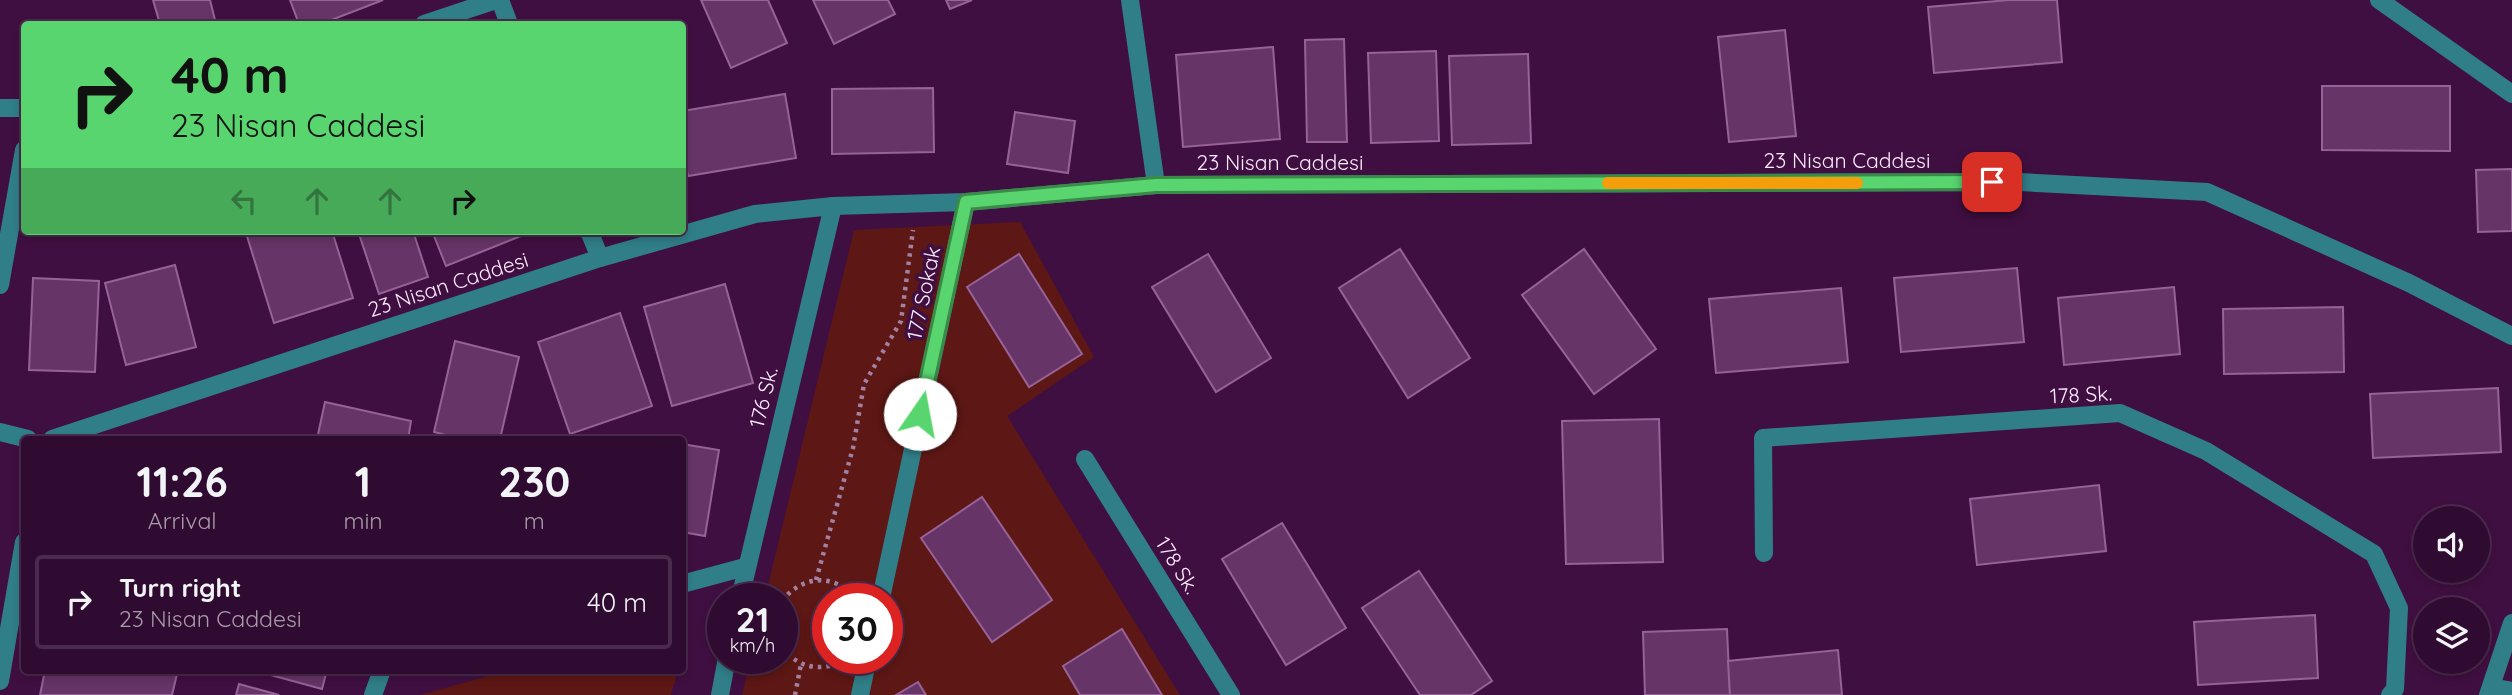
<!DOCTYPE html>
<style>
body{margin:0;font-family:Quicksand,sans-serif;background:#381439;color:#f1f3f6;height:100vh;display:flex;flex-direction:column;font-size:26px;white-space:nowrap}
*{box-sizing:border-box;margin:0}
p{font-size:23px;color:#a89bab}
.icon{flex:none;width:38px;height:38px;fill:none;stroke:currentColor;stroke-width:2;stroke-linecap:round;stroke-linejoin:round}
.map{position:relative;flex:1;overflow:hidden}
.side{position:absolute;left:21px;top:436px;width:665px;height:238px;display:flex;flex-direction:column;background:#300b31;border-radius:7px;box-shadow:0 4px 10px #0003,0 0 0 2px #4b2b4d}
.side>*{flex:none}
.banner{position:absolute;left:21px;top:21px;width:665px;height:214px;border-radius:7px;box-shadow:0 4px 10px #0003,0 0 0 2px #4b2b4d;background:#59d56f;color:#111;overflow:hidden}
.controls{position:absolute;left:2413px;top:506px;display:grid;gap:14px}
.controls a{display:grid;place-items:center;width:77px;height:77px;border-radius:50%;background:#300b31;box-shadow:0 4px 10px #0003,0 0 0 2px #4b2b4d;font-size:35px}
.speed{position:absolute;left:707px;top:583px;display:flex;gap:14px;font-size:35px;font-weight:700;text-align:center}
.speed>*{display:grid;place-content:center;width:91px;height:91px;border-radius:50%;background:#300b31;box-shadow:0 4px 10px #0003,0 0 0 2px #4b2b4d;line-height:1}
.speed small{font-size:18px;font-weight:400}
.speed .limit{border:10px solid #d22;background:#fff;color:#111}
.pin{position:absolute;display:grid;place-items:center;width:60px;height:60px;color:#fff;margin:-30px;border-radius:14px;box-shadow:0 4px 10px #0006}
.me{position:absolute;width:77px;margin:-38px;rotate:12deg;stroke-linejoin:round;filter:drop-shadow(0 0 5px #0008)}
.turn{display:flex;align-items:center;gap:24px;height:147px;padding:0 35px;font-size:32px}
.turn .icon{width:91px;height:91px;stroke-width:2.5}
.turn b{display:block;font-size:49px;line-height:60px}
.lanes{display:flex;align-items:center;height:66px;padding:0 35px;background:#0003;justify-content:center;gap:35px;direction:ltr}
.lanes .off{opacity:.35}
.eta{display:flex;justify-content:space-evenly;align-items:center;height:119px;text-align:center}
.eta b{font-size:42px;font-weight:800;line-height:49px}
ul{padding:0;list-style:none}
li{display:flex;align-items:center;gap:21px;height:94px;margin:0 14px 10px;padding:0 21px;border:4px solid #4b2b4d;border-radius:7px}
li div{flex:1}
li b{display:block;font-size:26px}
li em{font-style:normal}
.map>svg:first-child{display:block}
.green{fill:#5d1714;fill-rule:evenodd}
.building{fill:#663466;stroke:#976297;stroke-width:2}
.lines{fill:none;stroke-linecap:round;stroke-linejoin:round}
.path{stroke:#a281a2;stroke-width:4.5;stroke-dasharray:3.5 5;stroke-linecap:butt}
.minor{stroke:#307e88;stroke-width:18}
.route-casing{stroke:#3a8a48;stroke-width:18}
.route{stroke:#59d56f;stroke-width:12}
.slow{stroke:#f59e0b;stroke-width:12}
.labels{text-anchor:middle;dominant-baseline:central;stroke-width:7;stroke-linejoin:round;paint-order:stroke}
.street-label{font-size:21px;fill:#fceafb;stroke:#400f41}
</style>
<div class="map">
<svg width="2512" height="695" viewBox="0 0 2512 695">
<rect width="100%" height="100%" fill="#400f41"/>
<g class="green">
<path d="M1020,222l74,135 -87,59 173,279h-438l9,-37h31v-60h-17l89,-368zM828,598h59v60h-59z"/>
<polygon points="509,670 678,670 671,695 421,695"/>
</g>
<g class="building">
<polygon points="153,0 210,0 216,24 160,24"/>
<polygon points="290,0 383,0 321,24 299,24"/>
<polygon points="701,0 768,0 787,43 731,68"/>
<polygon points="813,0 888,0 895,14 834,44"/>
<polygon points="946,0 972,0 950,9"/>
<polygon points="2009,0 2057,0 2062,62 1934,73 1928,7"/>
<polygon points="1785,30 1796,136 1729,142 1718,37"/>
<polygon points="1344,39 1347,142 1307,142 1305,40"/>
<polygon points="1273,47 1280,139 1183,147 1176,55"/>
<polygon points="1436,51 1439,141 1371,143 1368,53"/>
<polygon points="1528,54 1531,143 1452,145 1449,56"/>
<polygon points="2322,86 2450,86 2450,151 2322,150"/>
<polygon points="933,88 934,152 832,154 832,89"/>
<polygon points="785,94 796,158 688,176 682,144 682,111"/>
<polygon points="1015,112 1075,121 1068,173 1007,164"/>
<polygon points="2512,169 2512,231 2478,232 2476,170"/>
<polygon points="251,231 332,231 353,298 274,323 246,233"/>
<polygon points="358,231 413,231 428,277 379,294"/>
<polygon points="432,231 531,231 531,232 446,266"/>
<polygon points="1400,249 1470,358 1408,398 1339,288"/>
<polygon points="1584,249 1656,349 1594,394 1522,295"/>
<polygon points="1019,254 1082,354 1029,387 967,287"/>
<polygon points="1208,254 1271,358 1216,392 1152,287"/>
<polygon points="175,265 196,347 126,365 105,283"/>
<polygon points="2017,268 2024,342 1901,352 1894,278"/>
<polygon points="33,278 99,281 95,372 29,370"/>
<polygon points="725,284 753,383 672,406 644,307"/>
<polygon points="2174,287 2180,354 2064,365 2058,298"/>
<polygon points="1841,288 1848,362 1716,373 1709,299"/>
<polygon points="2343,307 2344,372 2224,374 2223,309"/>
<polygon points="620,313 652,406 570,434 538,342"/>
<polygon points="455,341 519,357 500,439 462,439 434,432"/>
<polygon points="2498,388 2501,452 2373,458 2370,394"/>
<polygon points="325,402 411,421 408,439 317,439"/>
<polygon points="1659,419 1663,562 1566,564 1562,421"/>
<polygon points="682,444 719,450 705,536 682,532"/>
<polygon points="2099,485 2106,551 1977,565 1970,499"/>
<polygon points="982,497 1052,600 992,642 921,538"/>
<polygon points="1282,523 1346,628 1286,665 1222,559"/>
<polygon points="1419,571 1492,681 1471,695 1420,695 1362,608"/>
<polygon points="2315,615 2318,678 2198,685 2194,622"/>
<polygon points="1122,629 1162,695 1080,695 1063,666"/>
<polygon points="1727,629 1730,695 1645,695 1643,632"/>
<polygon points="1838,650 1842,695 1730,695 1728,661"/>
<polygon points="45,670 178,670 172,695 40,695"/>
<polygon points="252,670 327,670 322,689"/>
<polygon points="918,682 926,695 896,695"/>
<polygon points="239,684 279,695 236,695"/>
</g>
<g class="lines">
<g class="path">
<polyline points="816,580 853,448 864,384 901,321 913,230"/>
<path d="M782,601c20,-26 52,-28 73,-3"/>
<path d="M782,647c14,19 35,25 57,16"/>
<polyline points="795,695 801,664"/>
</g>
<g class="minor">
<polyline points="500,0 509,24"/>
<polyline points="1130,0 1156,185"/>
<polyline points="2379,0 2512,94"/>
<polyline points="424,24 496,0"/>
<polyline points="0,108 24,108"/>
<polyline points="589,231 600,258"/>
<polyline points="0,285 24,150"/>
<polyline points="0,432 28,439"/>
<polyline points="52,439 600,258 755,214 833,206 966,202 1156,185 2020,182 2207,192 2409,283 2512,336"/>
<polyline points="1085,459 1231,695"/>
<polyline points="1764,553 1763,438 2120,413 2206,451 2374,554 2399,608 2395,689 2390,695"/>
<polyline points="682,584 745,567"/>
<polyline points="740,598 833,206"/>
<polyline points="881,598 966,202"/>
<polyline points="0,681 24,542"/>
<polyline points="2491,687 2512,691"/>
<polyline points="373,695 382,670"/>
<polyline points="720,695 727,658"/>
<polyline points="860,695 868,658"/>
<polyline points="2488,695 2512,623"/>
</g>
</g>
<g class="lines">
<defs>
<polyline id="route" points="920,414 966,202 1156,185 1992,182"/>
</defs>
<use href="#route" class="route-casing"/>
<use href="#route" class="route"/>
<polyline class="slow" points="1608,183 1857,183"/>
</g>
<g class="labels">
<g class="street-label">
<text x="1847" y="160">23 Nisan Caddesi</text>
<text x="1280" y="162">23 Nisan Caddesi</text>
<text transform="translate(448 284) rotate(-18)">23 Nisan Caddesi</text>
<text transform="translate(923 293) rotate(-78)">177 Sokak</text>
<text transform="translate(2081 394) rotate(-3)">178 Sk.</text>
<text transform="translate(763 397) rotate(-76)">176 Sk.</text>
<text transform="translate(1178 565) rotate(58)">178 Sk.</text>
</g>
</g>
</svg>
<div class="controls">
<a><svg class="icon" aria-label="sound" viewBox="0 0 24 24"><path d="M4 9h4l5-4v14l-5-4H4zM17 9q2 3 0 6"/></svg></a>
<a><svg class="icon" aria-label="layers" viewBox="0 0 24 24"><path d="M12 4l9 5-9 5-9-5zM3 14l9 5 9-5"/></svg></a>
</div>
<div class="speed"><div>21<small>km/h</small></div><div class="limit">30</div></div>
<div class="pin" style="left:1992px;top:182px;background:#d93025"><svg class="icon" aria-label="arrive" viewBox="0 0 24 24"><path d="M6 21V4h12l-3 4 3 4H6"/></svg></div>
<svg class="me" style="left:920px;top:414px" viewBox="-20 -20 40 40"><circle r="19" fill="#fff"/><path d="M0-13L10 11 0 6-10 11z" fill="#59d56f"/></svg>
<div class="banner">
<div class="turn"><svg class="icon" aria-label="right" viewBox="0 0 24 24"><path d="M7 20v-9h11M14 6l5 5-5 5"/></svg><div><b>40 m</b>23 Nisan Caddesi</div></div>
<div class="lanes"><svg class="icon off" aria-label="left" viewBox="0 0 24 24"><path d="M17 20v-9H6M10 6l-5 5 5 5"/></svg><svg class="icon off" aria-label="ahead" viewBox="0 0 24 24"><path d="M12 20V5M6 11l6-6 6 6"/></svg><svg class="icon off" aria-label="ahead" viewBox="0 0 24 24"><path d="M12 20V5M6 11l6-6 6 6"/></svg><svg class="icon" aria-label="right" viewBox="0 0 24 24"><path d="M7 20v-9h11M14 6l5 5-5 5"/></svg></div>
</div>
<section class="side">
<div class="eta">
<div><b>11:26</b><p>Arrival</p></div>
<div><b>1</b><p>min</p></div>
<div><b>230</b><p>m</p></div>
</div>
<ul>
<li><svg class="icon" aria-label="right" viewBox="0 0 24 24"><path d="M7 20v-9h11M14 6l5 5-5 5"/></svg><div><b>Turn right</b><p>23 Nisan Caddesi</p></div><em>40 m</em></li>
</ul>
</section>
</div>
